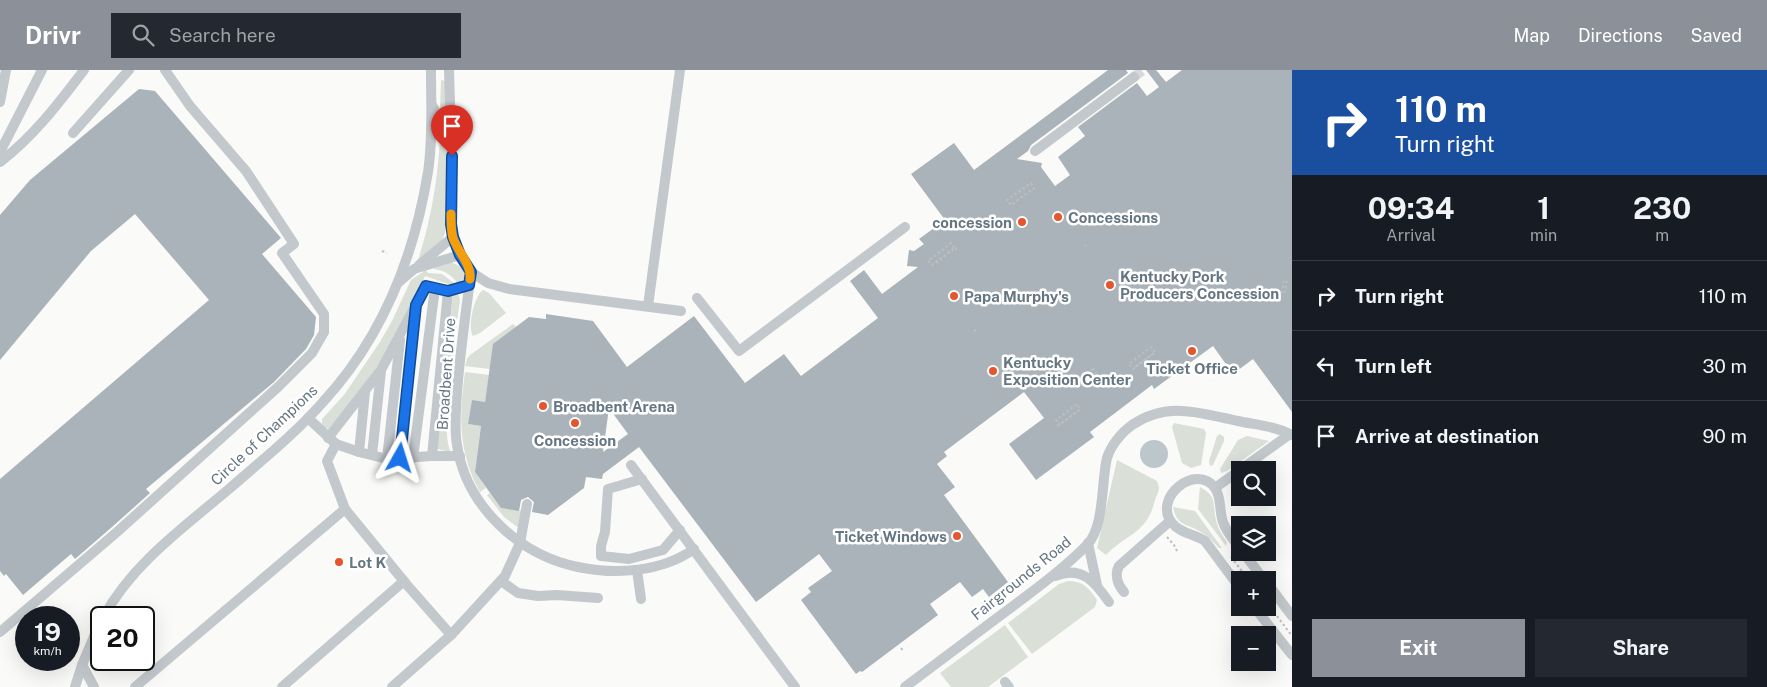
<!DOCTYPE html>
<meta charset="utf-8">
<style>
body{margin:0;font-family:"Public Sans",sans-serif;background:#242831;color:#f1f3f6;height:100vh;display:flex;flex-direction:column;font-size:19px;white-space:nowrap}
*{box-sizing:border-box;margin:0}
p{font-size:16px;color:#9ea1a6}
.icon{flex:none;width:28px;height:28px;fill:none;stroke:currentColor;stroke-width:2;stroke-linecap:round;stroke-linejoin:round}
.map{position:relative;flex:1;overflow:hidden}
.panel{display:flex;flex-direction:column;background:#171b24;width:475px}
.panel>*{flex:none}
.banner{background:#1a4fa0;color:#fff;overflow:hidden}
.fabs{position:absolute;left:1231px;top:391px;display:grid;gap:10px}
.fabs a{display:grid;place-items:center;width:45px;height:45px;border-radius:0px;background:#171b24;box-shadow:0 5px 20px #0002;font-size:25px}
.speed{position:absolute;left:15px;top:536px;display:flex;gap:10px;font-size:25px;font-weight:700;text-align:center}
.speed>*{display:grid;place-content:center;width:65px;height:65px;border-radius:50%;background:#171b24;box-shadow:0 5px 20px #0002;line-height:1}
.speed small{font-size:12px;font-weight:400}
.speed .limit{border:2px solid #111;border-radius:8px;background:#fff;color:#111}
.pin{position:absolute;display:grid;place-items:center;width:42px;height:42px;color:#fff;margin:-51px -21px;border-radius:50% 50% 50% 0;rotate:-45deg;box-shadow:0 0 5px #0007}
.pin .icon{rotate:45deg}
.me{position:absolute;width:55px;margin:-28px;rotate:6deg;stroke-linejoin:round;filter:drop-shadow(0 0 4px #0008)}
.turn{display:flex;align-items:center;gap:18px;height:105px;padding:0 20px;font-size:22px}
.turn .icon{width:65px;height:65px;stroke-width:2.5}
.turn b{display:block;font-size:35px;line-height:42px}
.eta{display:flex;justify-content:space-evenly;align-items:center;height:85px;text-align:center}
.eta b{font-size:30px;font-weight:700;line-height:35px}
.action{display:flex;gap:10px;margin-top:auto;padding:10px 20px}
.action a{flex:1;height:58px;border-radius:0px;background:#8c9099;color:#fff;font-size:20px;font-weight:700;line-height:58px;text-align:center}
.action a+a{background:#242831;color:#f1f3f6}
ul{padding:0;list-style:none}
li{display:flex;align-items:center;gap:15px;height:70px;padding:0 20px;border-top:1px solid #363941}
li div{flex:1}
li b{display:block;font-size:19px}
li em{font-style:normal}
header{display:flex;align-items:center;gap:30px;box-sizing:border-box;height:70px;padding:0 25px;background:#8c9099;color:#fff}
header strong{font-size:24px}
nav{display:flex;gap:28px;margin-inline-start:auto;font-size:18px}
.search{width:350px;height:45px;background:#242831;display:flex;align-items:center;gap:12px;box-sizing:border-box;padding:0 18px;border-radius:0px;color:#9ea1a6;font-size:19px}
main{display:flex;flex:1;min-height:0}
.map>svg:first-child{display:block}
.green{fill:#dadfd7}
.water{fill:#bbc7cb}
.building{fill:#aab3b9;fill-rule:evenodd}
.lines{fill:none;stroke-linecap:round;stroke-linejoin:round}
.minor-tunnel{stroke:#d5d9db;stroke-width:10;stroke-dasharray:10 5;stroke-linecap:butt}
.path{stroke:#bbbfc2;stroke-width:2;stroke-dasharray:2.5 2.5;stroke-linecap:butt}
.minor{stroke:#c3c8cc;stroke-width:10}
.route-casing{stroke:#114b97;stroke-width:12}
.route{stroke:#1a73e8;stroke-width:9}
.slow{stroke:#f59e0b;stroke-width:9}
.poi-dot{fill:#e4572e;stroke:#fff;stroke-width:2}
.labels{text-anchor:middle;dominant-baseline:central;stroke-width:5;stroke-linejoin:round;paint-order:stroke}
.poi-label{font-size:15px;font-weight:bold;fill:#657683;stroke:#fff;text-anchor:start}
.street-label{font-size:15px;fill:#657683;stroke:#fff}
</style>
<header>
<strong>Drivr</strong>
<div class="search"><svg class="icon" aria-label="search" viewBox="0 0 24 24"><circle cx="10" cy="10" r="6"/><path d="M15 15l6 6"/></svg>Search here</div>
<nav><a>Map</a><a>Directions</a><a>Saved</a></nav>
</header>
<main>
<div class="map">
<svg width="1292" height="617" viewBox="0 0 1292 617">
<rect width="100%" height="100%" fill="#fafaf8"/>
<g class="green">
<polygon points="441,10 445,11 446,54 440,43"/>
<path d="M440,67l6,15 -1,81 -3,7 -24,20c13,-40 20,-81 22,-123z"/>
<path d="M449,192c10,2 18,8 16,18l-2,-1 -5,5c-6,-9 -14,-14 -25,-15z"/>
<path d="M426,200l2,3 14,1 13,10 -4,1 -26,-9c-15,36 -34,70 -55,102 -12,18 -28,34 -41,51l-6,-3 -1,-3v-4l22,-24 36,-53 12,-21 19,-41z"/>
<path d="M483,220l6,3 17,20 -26,20 -7,3c-6,-8 1,-40 10,-46z"/>
<path d="M453,224h5l2,5c-3,29 -21,133 -9,153l-14,-3z"/>
<polygon points="513,254 516,257 490,299 465,296 467,289 470,285"/>
<path d="M465,302l24,3 -4,27 -13,-1 -4,23 13,2 -6,46 11,16 -6,4c-22,-40 -21,-76 -15,-120z"/>
<polygon points="1174,353 1204,359 1206,363 1201,395 1191,398 1182,393 1172,357"/>
<polygon points="1220,364 1224,367 1224,371 1213,395 1210,396 1209,391 1217,366"/>
<polygon points="1247,366 1269,371 1227,401 1221,403 1220,399 1238,370"/>
<path d="M1117,390l40,21c4,10 1,10 -2,19 -8,34 -28,33 -49,55l-9,-7z"/>
<path d="M1200,417c18,10 12,16 16,33 2,9 6,15 11,22l-1,4 -28,-37z"/>
<polygon points="490,423 501,438 523,441 520,459 504,447 487,425"/>
<path d="M1173,437l22,4 27,37h-3c-6,-6 -11,-12 -18,-16 -14,-9 -24,-5 -28,-25z"/>
<path d="M1068,511c15,0 21,7 29,19l-2,7 -63,47 -24,-31 51,-39z"/>
<polygon points="1005,555 1028,587 988,617 951,617 940,603"/>
</g>
<circle class="water" cx="1154" cy="384" r="14"/>
<g class="building">
<path d="M1108,0h18l2,3 -97,72 -3,6 -11,8 25,4 -1,4 14,19 15,-11 -12,-18 27,-21 -7,-9 59,-44 10,13 12,-9 -13,-17h10l10,12 16,-12h110v342l-39,-53 -20,15 -20,-28 -59,43 -2,-4 -62,47 4,5 -58,43 -27,-36 35,-26 -20,-26 -80,60 3,4 -10,8 18,23 -11,8 64,87 -19,15 -6,-8 -11,8 -12,-15 -30,22 8,11 -76,57 -2,-1 -4,3 -55,-74 10,-8 -3,-4 24,-17 -13,-17 -63,48 -117,-155 -36,27 -1,5 -16,-2 -2,11 -36,27 -16,-3 2,-10 -6,-5 -7,3 -2,11 -18,-3 -26,-36 6,-46 -13,-2 4,-24 13,2 8,-58 36,-27 17,2v-5l47,7 34,46 67,-51 51,67 39,-29 17,22 77,-58 -28,-37 14,-11 18,24 36,-27 -11,-1 2,-16 5,1 10,-7 -5,-5 26,-19 -34,-46 43,-31 20,27zM609,338l19,26 -25,18z"/>
<polygon points="139,19 155,21 281,168 262,184 316,247 314,265 306,279 274,312 146,419 150,423 112,457 75,489 71,484 23,525 6,504 4,506 0,501 0,409 209,230 135,144 91,181 0,290 0,145 30,110"/>
</g>
<g class="lines">
<polyline class="minor-tunnel" points="1134,7 1143,0"/>
<g class="path">
<polygon points="1031,113 1034,118 1011,135 1007,130"/>
<polyline points="1085,176 1086,175"/>
<polyline points="382,181 387,183"/>
<polyline points="936,193 955,178 951,173 928,191 932,195 953,179 956,178 957,180"/>
<polyline points="1282,223 1284,209"/>
<polyline points="1285,223 1287,209"/>
<polyline points="974,261 976,260"/>
<polyline points="1135,297 1155,282 1151,277 1129,294 1133,299 1154,283"/>
<polyline points="1093,298 1097,303"/>
<polyline points="1091,299 1095,304"/>
<polyline points="1057,356 1078,341 1080,339 1077,334 1056,350 1060,355 1062,353 1079,340"/>
<polyline points="590,376 592,377"/>
<polyline points="1167,467 1174,475 1177,481"/>
<polyline points="1231,487 1249,510"/>
<polyline points="1268,534 1292,566"/>
<polyline points="901,578 904,582"/>
</g>
<g class="minor">
<polyline points="449,0 452,98 451,154 453,167 460,185 471,202 488,213 509,219 681,241"/>
<polyline points="0,32 6,0"/>
<polyline points="432,35 450,71"/>
<polyline points="73,63 129,0"/>
<polyline points="1035,81 1134,7"/>
<polyline points="0,82 42,0"/>
<path d="M0,92c33,-25 59,-59 84,-92"/>
<polyline points="419,195 453,167"/>
<path d="M471,202c-5,40 -11,80 -14,120 -1,18 -3,36 0,53 9,61 62,110 121,122 38,8 84,5 116,-18"/>
<polyline points="399,212 414,199 460,185"/>
<polyline points="697,228 739,281 905,157"/>
<polyline points="648,236 680,0"/>
<polyline points="365,322 359,382 387,389 432,386 460,386"/>
<polyline points="308,348 336,374 359,382"/>
<polyline points="328,368 381,300 426,216 448,221 469,215"/>
<polyline points="336,374 327,391 345,439 407,515 451,565 505,506 520,473 527,434"/>
<polyline points="372,385 381,301"/>
<polyline points="432,386 448,221"/>
<polyline points="400,388 415,241"/>
<polyline points="413,388 435,218"/>
<polyline points="387,389 400,270"/>
<polyline points="631,395 795,617"/>
<polyline points="642,409 608,419 605,462 601,476 601,486 629,489 663,480 680,460"/>
<polyline points="1215,418 1290,364"/>
<polyline points="1088,473 1097,515"/>
<path d="M1240,478c-6,-8 -14,-16 -17,-26 -4,-10 -1,-24 -8,-34 -19,-26 -63,10 -43,35 8,10 22,11 33,18l35,47"/>
<polyline points="1243,482 1264,510"/>
<polyline points="637,500 641,529"/>
<path d="M1055,506c27,-11 40,6 54,26"/>
<polyline points="501,511 518,523 538,526 557,525 598,528"/>
<polyline points="1268,514 1292,546"/>
<path d="M1124,522c-6,-7 -10,-17 -5,-26l51,-45"/>
<polyline points="1255,538 1292,585"/>
<path d="M103,548c28,-53 81,-91 126,-129 32,-28 66,-55 94,-87 59,-64 91,-145 105,-230 5,-33 3,-69 3,-102"/>
<polyline points="0,562 117,462 278,317 312,283 324,262 324,244 282,183 294,174 246,101 190,36 165,0"/>
<polyline points="82,595 94,617"/>
<polyline points="1005,612 1009,617"/>
<polyline points="75,617 82,595 101,550"/>
<polyline points="135,617 345,439"/>
<polyline points="282,617 404,511"/>
<polyline points="392,617 451,565"/>
<path d="M905,617c33,-25 67,-50 100,-75 28,-21 57,-42 82,-67 18,-19 14,-63 20,-87 4,-13 15,-26 25,-33 36,-24 66,-12 106,-4 19,4 36,5 54,14"/>
</g>
</g>
<g class="lines">
<defs>
<polyline id="route" points="400,388 416,235 426,216 448,221 469,215 471,202 460,185 453,167 451,154 452,86"/>
</defs>
<use href="#route" class="route-casing"/>
<use href="#route" class="route"/>
<path class="slow" d="M451,144c0,8 0,17 2,24 5,14 19,27 17,41"/>
</g>
<g class="poi-dot">
<circle cx="1058" cy="147" r="5"/>
<circle cx="1022" cy="152" r="5"/>
<circle cx="1110" cy="215" r="5"/>
<circle cx="954" cy="226" r="5"/>
<circle cx="1192" cy="281" r="5"/>
<circle cx="993" cy="301" r="5"/>
<circle cx="543" cy="336" r="5"/>
<circle cx="575" cy="353" r="5"/>
<circle cx="957" cy="466" r="5"/>
<circle cx="339" cy="492" r="5"/>
</g>
<g class="labels">
<g class="poi-label">
<text x="1068" y="147">Concessions</text>
<text x="1012" y="152" text-anchor="end">concession</text>
<text x="1120" y="206">Kentucky Pork<tspan x="1120" dy="17">Producers Concession</tspan></text>
<text x="964" y="226">Papa Murphy's</text>
<text x="1003" y="292">Kentucky<tspan x="1003" dy="17">Exposition Center</tspan></text>
<text x="1192" y="298" text-anchor="middle">Ticket Office</text>
<text x="553" y="336">Broadbent Arena</text>
<text x="575" y="370" text-anchor="middle">Concession</text>
<text x="947" y="466" text-anchor="end">Ticket Windows</text>
<text x="349" y="492">Lot K</text>
</g>
<g class="street-label">
<text transform="translate(446 304) rotate(-86)">Broadbent Drive</text>
<text transform="translate(264 365) rotate(-43)">Circle of Champions</text>
<text transform="translate(1021 508) rotate(-39)">Fairgrounds Road</text>
</g>
</g>
</svg>
<div class="fabs">
<a><svg class="icon" aria-label="search" viewBox="0 0 24 24"><circle cx="10" cy="10" r="6"/><path d="M15 15l6 6"/></svg></a>
<a><svg class="icon" aria-label="layers" viewBox="0 0 24 24"><path d="M12 4l9 5-9 5-9-5zM3 14l9 5 9-5"/></svg></a>
<a>+</a>
<a>−</a>
</div>
<div class="speed"><div>19<small>km/h</small></div><div class="limit">20</div></div>
<div class="pin" style="left:452px;top:86px;background:#d93025"><svg class="icon" aria-label="arrive" viewBox="0 0 24 24"><path d="M6 21V4h12l-3 4 3 4H6"/></svg></div>
<svg class="me" style="left:400px;top:388px" viewBox="-20 -20 40 40"><path d="M0-17L14 15 0 8-14 15z" fill="#1a73e8" stroke="#fff" stroke-width="4"/></svg>
</div>
<section class="panel">
<div class="banner">
<div class="turn"><svg class="icon" aria-label="right" viewBox="0 0 24 24"><path d="M7 20v-9h11M14 6l5 5-5 5"/></svg><div><b>110 m</b>Turn right</div></div>
</div>
<div class="eta">
<div><b>09:34</b><p>Arrival</p></div>
<div><b>1</b><p>min</p></div>
<div><b>230</b><p>m</p></div>
</div>
<ul>
<li><svg class="icon" aria-label="right" viewBox="0 0 24 24"><path d="M7 20v-9h11M14 6l5 5-5 5"/></svg><div><b>Turn right</b></div><em>110 m</em></li>
<li><svg class="icon" aria-label="left" viewBox="0 0 24 24"><path d="M17 20v-9H6M10 6l-5 5 5 5"/></svg><div><b>Turn left</b></div><em>30 m</em></li>
<li><svg class="icon" aria-label="arrive" viewBox="0 0 24 24"><path d="M6 21V4h12l-3 4 3 4H6"/></svg><div><b>Arrive at destination</b></div><em>90 m</em></li>
</ul>
<div class="action"><a>Exit</a><a>Share</a></div>
</section>
</main>
